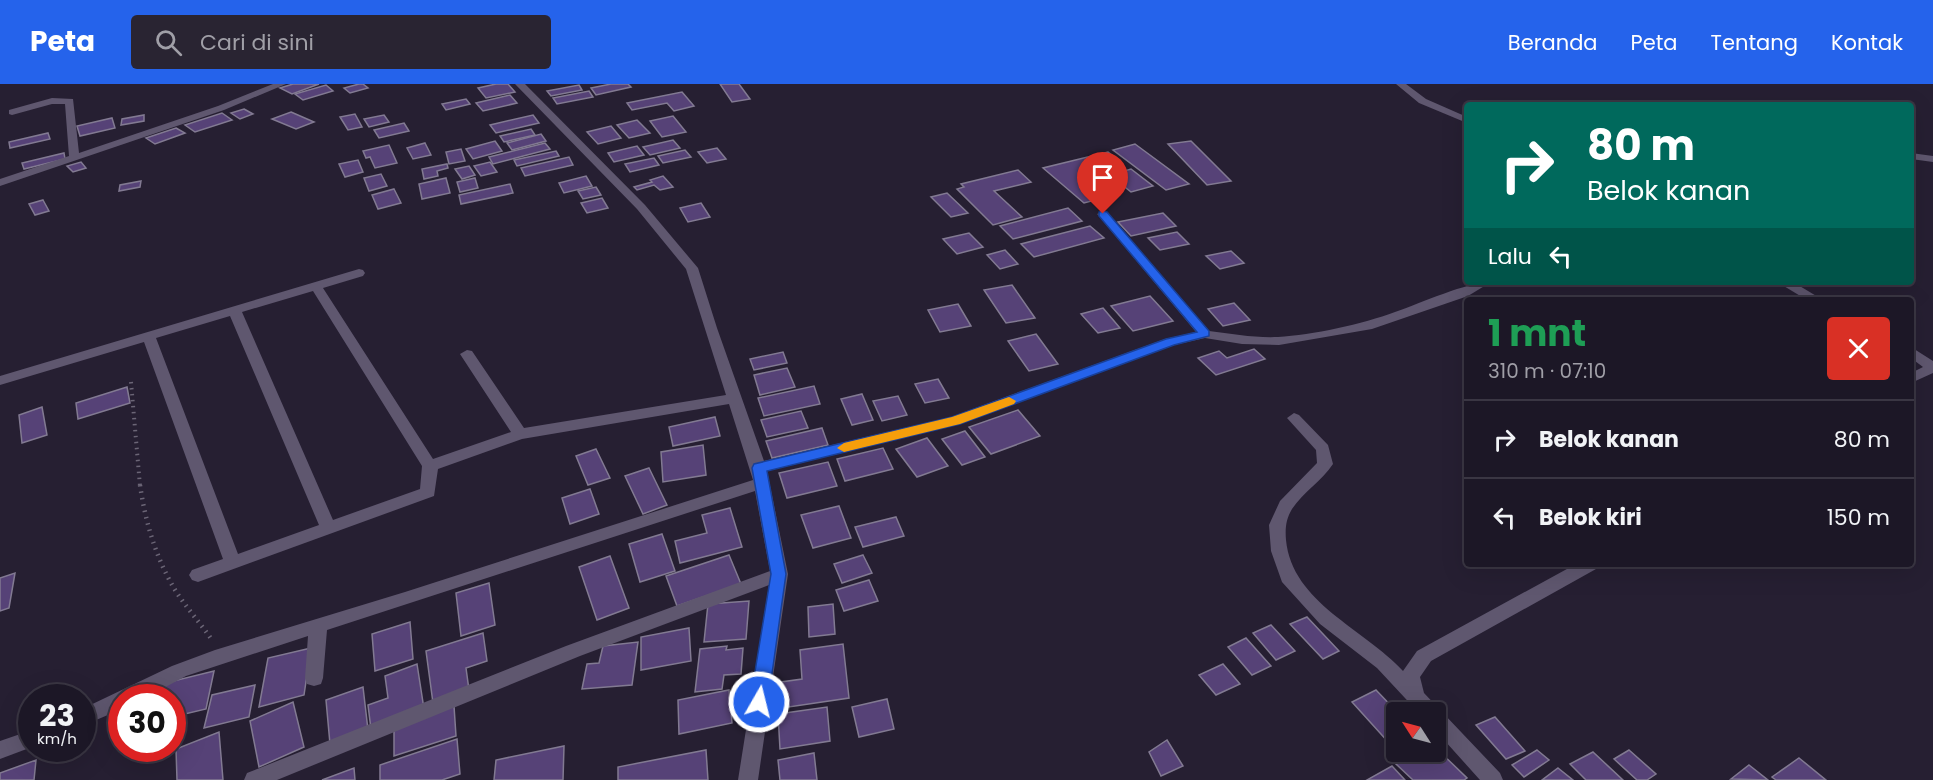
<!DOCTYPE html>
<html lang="id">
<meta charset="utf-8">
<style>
body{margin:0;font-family:Poppins,sans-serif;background:#292432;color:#f1f3f6;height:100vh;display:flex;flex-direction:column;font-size:22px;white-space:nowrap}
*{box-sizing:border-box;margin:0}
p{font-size:20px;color:#a09fa7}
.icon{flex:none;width:33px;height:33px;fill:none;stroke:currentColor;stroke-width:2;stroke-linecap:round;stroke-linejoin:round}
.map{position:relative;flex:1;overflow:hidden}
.sheet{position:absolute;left:1464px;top:213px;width:450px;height:270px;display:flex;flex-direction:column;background:#1c1726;border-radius:6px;box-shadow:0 6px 24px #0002,0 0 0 2px #3a3643}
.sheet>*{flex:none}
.guide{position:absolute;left:1464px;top:18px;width:450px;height:183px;border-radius:6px;box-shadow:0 6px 24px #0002,0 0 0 2px #3a3643;background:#00695c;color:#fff;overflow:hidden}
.needle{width:39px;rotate:306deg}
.tools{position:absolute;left:1386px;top:618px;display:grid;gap:12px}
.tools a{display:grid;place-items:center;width:60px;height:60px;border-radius:6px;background:#1c1726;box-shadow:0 6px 24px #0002,0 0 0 2px #3a3643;font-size:30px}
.speed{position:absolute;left:18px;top:600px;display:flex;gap:12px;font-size:30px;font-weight:700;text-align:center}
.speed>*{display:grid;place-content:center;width:78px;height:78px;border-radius:50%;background:#1c1726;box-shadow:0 6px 24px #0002,0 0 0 2px #3a3643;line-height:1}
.speed small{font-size:15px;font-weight:400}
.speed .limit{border:9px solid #d22;background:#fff;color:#111}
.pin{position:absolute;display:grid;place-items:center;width:51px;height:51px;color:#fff;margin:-62px -26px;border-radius:50% 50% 50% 0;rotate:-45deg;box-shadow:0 0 6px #0007}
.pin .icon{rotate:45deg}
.me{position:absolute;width:66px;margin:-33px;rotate:8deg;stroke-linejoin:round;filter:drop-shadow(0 0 4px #0008)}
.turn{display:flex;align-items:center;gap:21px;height:126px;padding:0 24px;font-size:27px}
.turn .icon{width:78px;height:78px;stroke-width:2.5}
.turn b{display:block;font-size:42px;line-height:51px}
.then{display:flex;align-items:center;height:57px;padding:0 24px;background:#0003;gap:12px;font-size:22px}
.round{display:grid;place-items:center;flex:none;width:63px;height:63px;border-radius:6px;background:#292432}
.overview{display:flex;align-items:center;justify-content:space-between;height:102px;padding:0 24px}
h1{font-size:36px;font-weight:700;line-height:45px;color:#1e9e55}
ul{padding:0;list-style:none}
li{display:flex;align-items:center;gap:18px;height:78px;padding:0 24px;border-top:2px solid #3a3643}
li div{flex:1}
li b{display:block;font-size:22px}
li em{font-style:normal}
header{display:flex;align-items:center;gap:36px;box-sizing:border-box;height:84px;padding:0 30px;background:#2563eb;color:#fff}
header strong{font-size:28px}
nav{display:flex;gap:33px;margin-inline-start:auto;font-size:21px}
.search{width:420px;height:54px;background:#292432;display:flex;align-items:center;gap:15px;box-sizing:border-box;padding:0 21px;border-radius:6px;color:#a09fa7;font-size:22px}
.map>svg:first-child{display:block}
.building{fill:#564277;stroke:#827a92;stroke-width:1.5}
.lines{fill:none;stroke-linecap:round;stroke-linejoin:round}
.path-far1{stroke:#6b6576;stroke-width:4;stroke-dasharray:1.5 4.5;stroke-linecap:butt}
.path{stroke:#6b6576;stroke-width:4.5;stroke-dasharray:1.5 5;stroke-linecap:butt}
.minor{fill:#5f576f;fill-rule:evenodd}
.route{fill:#2563eb;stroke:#184099;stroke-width:1.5}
.slow{fill:#f59e0b}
</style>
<header>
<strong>Peta</strong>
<div class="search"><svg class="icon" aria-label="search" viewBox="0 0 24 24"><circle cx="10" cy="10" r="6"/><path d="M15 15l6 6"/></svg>Cari di sini</div>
<nav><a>Beranda</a><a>Peta</a><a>Tentang</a><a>Kontak</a></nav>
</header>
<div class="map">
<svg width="1933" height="696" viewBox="0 0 1933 696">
<rect width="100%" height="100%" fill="#261f32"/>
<g class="building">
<polygon points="293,0 319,0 292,10 280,4"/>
<polygon points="359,0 363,0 368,4 350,9 344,4"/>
<polygon points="496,0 508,0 515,8 486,14 478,4"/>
<polygon points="611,0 628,0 631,3 596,11 591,4"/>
<polygon points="720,0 739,0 750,15 732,18"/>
<polygon points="326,1 333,7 303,16 295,10"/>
<polygon points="579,1 582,6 551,12 547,7"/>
<polygon points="589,7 593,13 557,20 553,14"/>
<polygon points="682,8 694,22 674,27 667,19 632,26 627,19"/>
<polygon points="510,11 517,19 483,27 476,19"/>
<polygon points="466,15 470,20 446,26 442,20"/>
<polygon points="244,25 253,30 240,35 231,29"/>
<polygon points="291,28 314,38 296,45 272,35"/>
<polygon points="222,29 232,36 195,48 185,41"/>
<polygon points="355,30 362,43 348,46 340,33"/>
<polygon points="144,31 144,37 121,41 122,35"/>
<polygon points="384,31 389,38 369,43 364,35"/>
<polygon points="533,31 539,39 496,49 490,41"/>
<polygon points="673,32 686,48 662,53 650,37"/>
<polygon points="112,34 115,44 80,52 77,42"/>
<polygon points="637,36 650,49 629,54 617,41"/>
<polygon points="404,39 409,47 379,54 374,46"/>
<polygon points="611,42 621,54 598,60 587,48"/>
<polygon points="176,44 185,49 155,60 146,54"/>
<polygon points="531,45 535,51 504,58 500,52"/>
<polygon points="48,49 50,55 10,64 9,58"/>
<polygon points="541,50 546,57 512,66 507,59"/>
<polygon points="673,56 680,64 650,71 643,63"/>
<polygon points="495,57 502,67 473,75 466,65"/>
<polygon points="1191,57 1231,97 1207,101 1168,60"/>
<polygon points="425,59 431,71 413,75 407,64"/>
<polygon points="545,59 550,65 493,80 489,73"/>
<polygon points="1135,60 1189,100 1166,106 1113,66"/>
<polygon points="389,61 397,79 375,84 370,73 366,74 363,67"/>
<polygon points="637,62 644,71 614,78 608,69"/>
<polygon points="717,64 726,75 707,79 698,68"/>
<polygon points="461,65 465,77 449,80 446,68"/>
<polygon points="685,66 691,73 663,79 658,72"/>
<polygon points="556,67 559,72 517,82 514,76"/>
<polygon points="1108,68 1120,77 1080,87 1111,112 1084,119 1043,84"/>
<polygon points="64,69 65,75 24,85 22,79"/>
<polygon points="569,73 573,81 525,92 521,84"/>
<polygon points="654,74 659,81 630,88 625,80"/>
<polygon points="358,76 363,88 345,93 339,80"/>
<polygon points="81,78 86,84 73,88 67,82"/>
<polygon points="490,78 497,88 481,92 474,82"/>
<polygon points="447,80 448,84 437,87 438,92 424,95 422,85"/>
<polygon points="469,82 475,91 462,95 455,85"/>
<polygon points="1131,85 1153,102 1131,108 1110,91"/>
<polygon points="1018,86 1031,98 994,107 1022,133 993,141 957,105 964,103 961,100"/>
<polygon points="381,90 387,102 369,107 364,94"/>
<polygon points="586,92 592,102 564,109 559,99"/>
<polygon points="663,92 673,103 660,106 654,101 637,106 634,103 652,98 650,96"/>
<polygon points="446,94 450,109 422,115 419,100"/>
<polygon points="475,94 478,104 460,108 457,98"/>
<polygon points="141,97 140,103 119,107 120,101"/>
<polygon points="510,100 513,109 461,120 459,111"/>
<polygon points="596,103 601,111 583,115 578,107"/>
<polygon points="394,105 401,119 378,125 372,111"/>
<polygon points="947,109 968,129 951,133 931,113"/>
<polygon points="602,114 608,124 587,129 581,119"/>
<polygon points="43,116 49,127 35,131 29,120"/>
<polygon points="701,119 710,133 688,138 680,124"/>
<polygon points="1068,124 1082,137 1013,155 1000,142"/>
<polygon points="1163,129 1176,142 1131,152 1118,138"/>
<polygon points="1090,142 1104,154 1034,173 1021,160"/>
<polygon points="1177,148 1189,160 1160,166 1148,154"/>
<polygon points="969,149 983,163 957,170 943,155"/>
<polygon points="1005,166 1018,180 1000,185 987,171"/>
<polygon points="1231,167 1244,179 1220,185 1206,172"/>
<polygon points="1012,201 1035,234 1006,239 984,206"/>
<polygon points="1150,212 1173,237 1133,247 1111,222"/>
<polygon points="1234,219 1250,236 1223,242 1208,225"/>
<polygon points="958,220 971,242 940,248 928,226"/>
<polygon points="1103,224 1120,244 1098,249 1081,230"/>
<polygon points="1036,250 1058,280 1029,287 1008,257"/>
<polygon points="1254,265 1265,275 1216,291 1198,274 1219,267 1227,274"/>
<polygon points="783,268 787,279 754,286 750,275"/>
<polygon points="787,284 795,303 760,311 754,291"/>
<polygon points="938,295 949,314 925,319 915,300"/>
<polygon points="814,302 820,320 764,332 758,314"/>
<polygon points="127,303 130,319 78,335 76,319"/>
<polygon points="862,310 873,336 852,341 841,315"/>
<polygon points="898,312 907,331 882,337 873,317"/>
<polygon points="42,323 47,351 22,359 19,331"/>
<polygon points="1018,326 1040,352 991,370 969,343"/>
<polygon points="801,327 808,344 767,353 761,336"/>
<polygon points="715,333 720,352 673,362 669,343"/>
<polygon points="822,344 828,361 772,374 766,357"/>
<polygon points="965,347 985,373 962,381 942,355"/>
<polygon points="927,354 948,382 917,393 896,365"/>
<polygon points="703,361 706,391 663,398 661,368"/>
<polygon points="883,364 893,385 845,397 837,375"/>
<polygon points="596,365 610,394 588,401 576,372"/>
<polygon points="828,378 837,402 787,414 779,389"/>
<polygon points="649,384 667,421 643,430 625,392"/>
<polygon points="590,405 599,430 570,440 562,414"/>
<polygon points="839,422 851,454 813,464 801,431"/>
<polygon points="730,424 742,463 680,479 675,457 707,449 702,431"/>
<polygon points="896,433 904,452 863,463 855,443"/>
<polygon points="662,450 675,487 640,498 629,460"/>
<polygon points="729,471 741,500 677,522 666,492"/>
<polygon points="863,471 872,489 842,499 834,480"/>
<polygon points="610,472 629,524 597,536 579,483"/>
<polygon points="15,489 9,524 0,527 0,494"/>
<polygon points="869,496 878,517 844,527 836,506"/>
<polygon points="489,499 495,541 461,552 456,509"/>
<polygon points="749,517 746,555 704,558 708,520"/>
<polygon points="833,520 835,550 809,553 808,523"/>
<polygon points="1307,533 1339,567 1323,575 1290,540"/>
<polygon points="410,538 413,575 375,587 372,550"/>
<polygon points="1271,541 1295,567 1276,576 1253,549"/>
<polygon points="689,544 691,577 641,586 641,553"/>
<polygon points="483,549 487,577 466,584 469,606 433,619 426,567"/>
<polygon points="1246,554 1271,582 1252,591 1228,563"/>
<polygon points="638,558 632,601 582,605 587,580 599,579 603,562"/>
<polygon points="843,560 849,614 782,624 781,598 802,595 800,566"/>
<polygon points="727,562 726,566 743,564 741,590 724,591 722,605 695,608 700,565"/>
<polygon points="311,564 304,611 259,623 268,574"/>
<polygon points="417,580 424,625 371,645 368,621 388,614 385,592"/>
<polygon points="1223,580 1240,600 1216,611 1199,591"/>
<polygon points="214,587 206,625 172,633 172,614 161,614 165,599"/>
<polygon points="255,601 249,633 204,644 212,611"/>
<polygon points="363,603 368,646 330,660 326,616"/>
<polygon points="729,606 732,639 679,650 678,616"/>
<polygon points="1376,606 1397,628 1396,656 1390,660 1352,618"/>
<polygon points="887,615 894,645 859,653 852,623"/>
<polygon points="293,618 304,663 259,683 250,637"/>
<polygon points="454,622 456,652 394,672 394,640"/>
<polygon points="827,623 830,657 780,665 778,630"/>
<polygon points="1495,633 1525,667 1506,675 1476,641"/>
<polygon points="219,648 223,696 177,696 176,665"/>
<polygon points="457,655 460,690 442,696 380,696 380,681"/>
<polygon points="1167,656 1183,682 1161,692 1149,668"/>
<polygon points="564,662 563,696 494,696 496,676"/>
<polygon points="1436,664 1467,694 1464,696 1413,696 1395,679 1411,668 1436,668"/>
<polygon points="706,666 708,696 618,696 618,683"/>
<polygon points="1537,666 1549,676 1524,693 1512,681"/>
<polygon points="1629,666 1656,690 1647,696 1637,696 1614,675"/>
<polygon points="1593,668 1623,696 1586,696 1570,680"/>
<polygon points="814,669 817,696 780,696 778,676"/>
<polygon points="1799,674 1826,696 1776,696 1772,693"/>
<polygon points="36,676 34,696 0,696 0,689"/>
<polygon points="1749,681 1768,696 1731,695"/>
<polygon points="1392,682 1405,696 1367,696"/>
<polygon points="354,684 355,696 322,696"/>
<polygon points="1558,684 1573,696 1542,696"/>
</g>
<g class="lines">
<polyline class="path-far1" points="131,298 140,402"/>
<path class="path" d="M140,401c5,34 14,67 31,98 11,20 28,38 41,57"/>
<g class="minor">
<polygon points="273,0 286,0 224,26 0,102 0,95 69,72 65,20 52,20 12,31 9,30 9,26 52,14 73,15 79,69 218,22"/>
<path d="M515,0h10l120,121 53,63 19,60 47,133 187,-44 214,-78 31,-7 -97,-116 -2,-2 6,-3 4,1 102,119c23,3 46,7 69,6 34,-2 85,-13 117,-25 26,-9 72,-30 96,-30l-23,14 -96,33 -93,16 -37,-1 -37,-6 -31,7 -214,79 -193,47 21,103 -30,206h-20l31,-195 -189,71 -303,124h-33l3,-7 319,-127 204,-75 -15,-80 -428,139 -4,48 -2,6 -7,2 -7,-2 -2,-6 3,-42 -122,40 -41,22h-23v11l-40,17v-17l90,-43 43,-16 190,-58 348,-112 -24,-76 -207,35 -84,30 -4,27 -236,86 -6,-2 -3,-5 3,-5 31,-11 -79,-217 -144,43v-9l359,-107 4,1 2,3 -2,3 -40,12 110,171 78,-27 -51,-78 7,-4 5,1 52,77 202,-33 -40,-126 -49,-60zM313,207l109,175 -2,23 -87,31 -91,-208zM230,232l89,209 -81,29 -82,-216z"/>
<polygon points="1396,0 1406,0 1426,15 1467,33 1467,39 1419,19"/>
<polygon points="1911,69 1933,72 1933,78 1911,75"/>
<polygon points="1777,198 1793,198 1823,216 1807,216"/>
<polygon points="1911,263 1933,277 1933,289 1911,299 1911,289 1923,283 1911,274"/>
<path d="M1294,329l5,2 29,30 5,19c-11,17 -30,28 -41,45 -6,10 -7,19 -6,31 6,63 79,89 117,131l14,-20 159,-87h23l-3,5 -165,92 -11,16 4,16 76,80 3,7h-23l-44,-49v-19h-18l-41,-44 -57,-44 -38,-42 -11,-31 -2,-26 11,-24 37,-38 -1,-13 -29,-32z"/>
<polygon points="32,646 32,663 0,675 0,657"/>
</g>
</g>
<polygon class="route" points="1103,127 1107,128 1209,247 1209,252 1174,261 960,340 767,387 786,490 768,618 765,623 759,625 753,623 750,618 771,490 752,384 754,380 952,333 1166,255 1197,248 1099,132 1099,128"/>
<polygon class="slow" points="1009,313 1016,317 1014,320 960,340 844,368 837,364 844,359 952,333"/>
</svg>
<div class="tools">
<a><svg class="needle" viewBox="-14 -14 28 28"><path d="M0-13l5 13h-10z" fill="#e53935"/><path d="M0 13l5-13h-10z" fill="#a09fa7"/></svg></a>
</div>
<div class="speed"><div>23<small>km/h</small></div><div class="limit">30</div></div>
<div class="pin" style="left:1103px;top:130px;background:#d93025"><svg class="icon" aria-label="arrive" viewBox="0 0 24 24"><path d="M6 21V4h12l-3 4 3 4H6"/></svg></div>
<svg class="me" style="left:759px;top:618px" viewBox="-20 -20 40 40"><circle r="17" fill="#2563eb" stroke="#fff" stroke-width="3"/><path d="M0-11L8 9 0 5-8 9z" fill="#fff"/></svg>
<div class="guide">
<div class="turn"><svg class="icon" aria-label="right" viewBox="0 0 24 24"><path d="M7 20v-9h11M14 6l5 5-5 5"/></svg><div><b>80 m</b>Belok kanan</div></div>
<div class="then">Lalu<svg class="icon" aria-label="left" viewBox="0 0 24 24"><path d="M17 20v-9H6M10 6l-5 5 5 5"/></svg></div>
</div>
<section class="sheet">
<div class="overview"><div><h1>1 mnt</h1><p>310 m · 07:10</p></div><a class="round" style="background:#d93025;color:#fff"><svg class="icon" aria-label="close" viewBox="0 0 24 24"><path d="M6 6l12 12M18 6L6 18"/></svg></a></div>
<ul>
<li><svg class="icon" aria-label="right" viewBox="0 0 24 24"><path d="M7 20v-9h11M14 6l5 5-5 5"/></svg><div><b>Belok kanan</b></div><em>80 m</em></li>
<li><svg class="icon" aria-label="left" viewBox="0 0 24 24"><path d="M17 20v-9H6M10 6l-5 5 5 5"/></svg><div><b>Belok kiri</b></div><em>150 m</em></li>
</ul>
</section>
</div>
